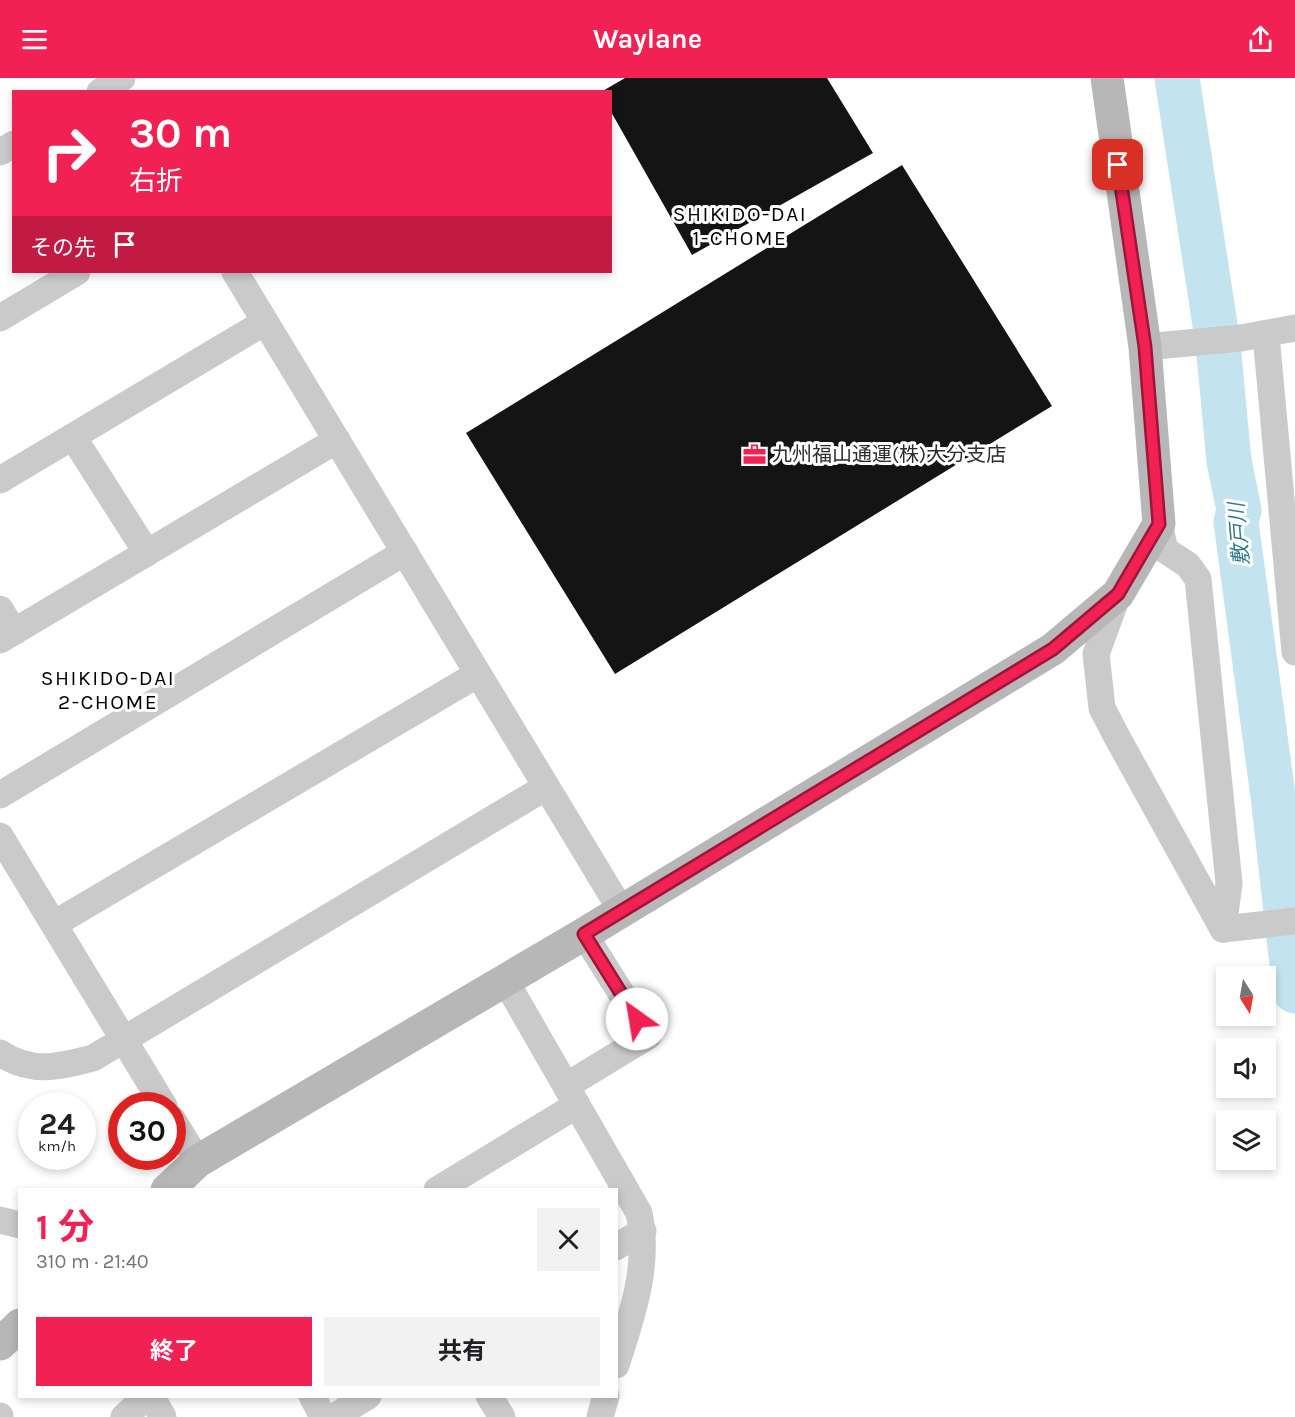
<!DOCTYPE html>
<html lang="ja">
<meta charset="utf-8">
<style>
body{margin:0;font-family:Karla,"Noto Sans JP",sans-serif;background:#f2f2f2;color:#202124;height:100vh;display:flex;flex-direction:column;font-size:22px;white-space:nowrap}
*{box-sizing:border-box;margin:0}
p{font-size:20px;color:#757577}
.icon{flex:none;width:33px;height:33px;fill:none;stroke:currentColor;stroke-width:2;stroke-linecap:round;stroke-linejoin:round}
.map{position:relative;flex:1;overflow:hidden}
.details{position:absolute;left:18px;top:1110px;width:600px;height:210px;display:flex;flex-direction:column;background:#fff;border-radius:0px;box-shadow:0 3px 9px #0003}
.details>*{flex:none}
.banner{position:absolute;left:12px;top:12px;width:600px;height:183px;border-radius:0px;box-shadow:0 3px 9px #0003;background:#f22154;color:#fff;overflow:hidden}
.needle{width:39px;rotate:169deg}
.tools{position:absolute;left:1216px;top:888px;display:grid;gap:12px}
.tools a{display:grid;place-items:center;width:60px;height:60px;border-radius:0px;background:#fff;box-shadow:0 3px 9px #0003;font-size:30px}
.speed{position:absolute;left:18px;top:1014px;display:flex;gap:12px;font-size:30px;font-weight:700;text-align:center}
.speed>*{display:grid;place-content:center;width:78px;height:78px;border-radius:50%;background:#fff;box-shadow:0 3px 9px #0003;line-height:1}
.speed small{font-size:15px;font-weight:400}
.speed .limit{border:9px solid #d22;background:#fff;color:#111}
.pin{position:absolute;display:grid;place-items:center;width:51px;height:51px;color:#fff;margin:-26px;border-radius:12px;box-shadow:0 3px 9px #0006}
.me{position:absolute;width:66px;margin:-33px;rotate:328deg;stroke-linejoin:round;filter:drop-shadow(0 0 4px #0008)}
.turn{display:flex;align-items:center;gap:21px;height:126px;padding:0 18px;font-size:27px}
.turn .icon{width:78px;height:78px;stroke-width:2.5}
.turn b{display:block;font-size:42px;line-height:51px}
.then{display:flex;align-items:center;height:57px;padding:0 18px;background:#0003;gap:12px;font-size:22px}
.round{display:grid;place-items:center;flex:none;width:63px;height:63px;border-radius:0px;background:#f2f2f2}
.head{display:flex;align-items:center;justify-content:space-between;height:102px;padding:0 18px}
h1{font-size:36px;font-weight:700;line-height:45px;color:#f22154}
.cta{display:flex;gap:12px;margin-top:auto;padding:12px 18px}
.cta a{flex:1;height:69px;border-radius:0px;background:#f22154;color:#fff;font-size:24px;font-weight:700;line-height:69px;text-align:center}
.cta a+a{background:#f2f2f2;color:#202124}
header{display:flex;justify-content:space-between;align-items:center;height:78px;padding:0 18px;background:#f22154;color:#fff;font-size:27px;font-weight:700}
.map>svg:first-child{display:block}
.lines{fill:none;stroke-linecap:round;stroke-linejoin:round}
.river{stroke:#c3e4ee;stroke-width:45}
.building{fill:#141414}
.street{stroke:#cacaca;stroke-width:27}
.secondary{stroke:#b7b7b7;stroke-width:33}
.route-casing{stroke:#9d1537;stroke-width:15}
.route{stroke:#f22154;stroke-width:10}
.labels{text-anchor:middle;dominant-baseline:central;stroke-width:6;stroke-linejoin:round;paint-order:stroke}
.poi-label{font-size:20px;fill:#2d2d2d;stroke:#fff;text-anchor:start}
.neighbourhood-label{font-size:21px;letter-spacing:1.5px;fill:#000;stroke:#fff}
.water-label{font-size:21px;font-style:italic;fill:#337a8e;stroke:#fff}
</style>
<header><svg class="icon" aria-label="menu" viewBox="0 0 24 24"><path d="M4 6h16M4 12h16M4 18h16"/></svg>Waylane<svg class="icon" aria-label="share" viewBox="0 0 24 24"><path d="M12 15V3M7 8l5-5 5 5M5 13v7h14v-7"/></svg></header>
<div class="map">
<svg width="1295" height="1339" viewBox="0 0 1295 1339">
<rect width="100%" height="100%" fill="#fff"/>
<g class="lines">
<polyline class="river" points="1177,0 1218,266 1229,383 1239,432 1236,444 1273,718 1295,913"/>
</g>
<g class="building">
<polygon points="625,0 827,0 873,75 692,177 610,32 610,14 601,14"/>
<polygon points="902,87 1052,328 615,596 466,355"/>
</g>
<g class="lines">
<g class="street">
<polyline points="100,14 122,0"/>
<polyline points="0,74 14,66"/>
<polyline points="235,194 621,832"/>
<polyline points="0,240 77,194"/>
<polyline points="1266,257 1295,574"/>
<polyline points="1145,269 1241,260 1295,250"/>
<polyline points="73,359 147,475"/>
<polyline points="0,402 265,244"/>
<polyline points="1159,446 1165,472 1188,487 1198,501 1229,805 1223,851"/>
<polyline points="1118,516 1096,576 1102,630 1117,659 1223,851 1295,843"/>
<polyline points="0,531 14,554"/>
<polyline points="0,562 337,362"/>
<polyline points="0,717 405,474"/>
<polyline points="0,758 164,1028"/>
<polyline points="54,846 478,596"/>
<path d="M505,902l134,233c11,52 -7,103 -23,152"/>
<path d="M0,975c32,21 58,14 93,5l453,-271"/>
<polyline points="566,1008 648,958 584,856"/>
<polyline points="172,1041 198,1083"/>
<polyline points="437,1112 577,1027"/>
<polyline points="0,1142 20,1147"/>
<polyline points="616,1169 643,1153"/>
<polyline points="151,1318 163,1339"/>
<polyline points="312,1318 323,1339"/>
<polyline points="489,1318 502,1339"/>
<polyline points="0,1338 0,1339"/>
<polyline points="124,1339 147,1318"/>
<polyline points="334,1339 368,1318"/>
<polyline points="600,1339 606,1318"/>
</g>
<g class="secondary">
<polyline points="167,1112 198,1083 584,856 1053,571 1118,516 1159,446 1145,269 1107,0"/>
<polyline points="0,1266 20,1247"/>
</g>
</g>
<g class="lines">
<defs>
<polyline id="route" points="637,941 584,856 1053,571 1118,516 1159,446 1145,269 1118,87"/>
</defs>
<use href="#route" class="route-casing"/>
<use href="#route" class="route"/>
</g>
<defs>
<symbol id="office-bare" viewBox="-9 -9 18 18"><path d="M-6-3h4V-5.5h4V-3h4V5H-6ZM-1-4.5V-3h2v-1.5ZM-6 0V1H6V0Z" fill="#f22154" stroke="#fff" stroke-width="2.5" paint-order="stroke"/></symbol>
</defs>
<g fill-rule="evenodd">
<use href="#office-bare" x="738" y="360" width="33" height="33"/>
</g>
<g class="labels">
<g class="poi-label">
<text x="772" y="376">九州福山通運(株)大分支店</text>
</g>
<g class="neighbourhood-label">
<text x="740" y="136">SHIKIDO-DAI<tspan x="740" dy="24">1-CHOME</tspan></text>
<text x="108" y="600">SHIKIDO-DAI<tspan x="108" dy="24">2-CHOME</tspan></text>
</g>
<g class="water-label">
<text transform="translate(1239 456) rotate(-95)">敷戸川</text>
</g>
</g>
</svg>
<div class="tools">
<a><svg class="needle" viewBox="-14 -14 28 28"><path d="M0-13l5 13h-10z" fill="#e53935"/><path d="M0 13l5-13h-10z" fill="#757577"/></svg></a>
<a><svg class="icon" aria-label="sound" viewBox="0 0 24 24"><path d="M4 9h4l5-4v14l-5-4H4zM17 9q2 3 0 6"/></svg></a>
<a><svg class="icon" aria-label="layers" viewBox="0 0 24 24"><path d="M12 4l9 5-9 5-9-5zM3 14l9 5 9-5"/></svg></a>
</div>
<div class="speed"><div>24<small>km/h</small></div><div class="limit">30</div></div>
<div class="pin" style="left:1118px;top:87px;background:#d93025"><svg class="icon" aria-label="arrive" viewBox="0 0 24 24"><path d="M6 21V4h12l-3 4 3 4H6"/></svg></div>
<svg class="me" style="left:637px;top:941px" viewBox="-20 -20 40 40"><circle r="19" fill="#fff"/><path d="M0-13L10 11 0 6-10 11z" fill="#f22154"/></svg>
<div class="banner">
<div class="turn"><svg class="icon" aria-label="right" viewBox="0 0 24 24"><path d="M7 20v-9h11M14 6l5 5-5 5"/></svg><div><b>30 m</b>右折</div></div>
<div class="then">その先<svg class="icon" aria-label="arrive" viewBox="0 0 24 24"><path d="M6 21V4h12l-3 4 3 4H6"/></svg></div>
</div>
<section class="details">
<div class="head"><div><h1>1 分</h1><p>310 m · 21:40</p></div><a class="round"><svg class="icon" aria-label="close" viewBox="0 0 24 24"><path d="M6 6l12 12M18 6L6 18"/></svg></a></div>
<div class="cta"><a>終了</a><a>共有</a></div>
</section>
</div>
